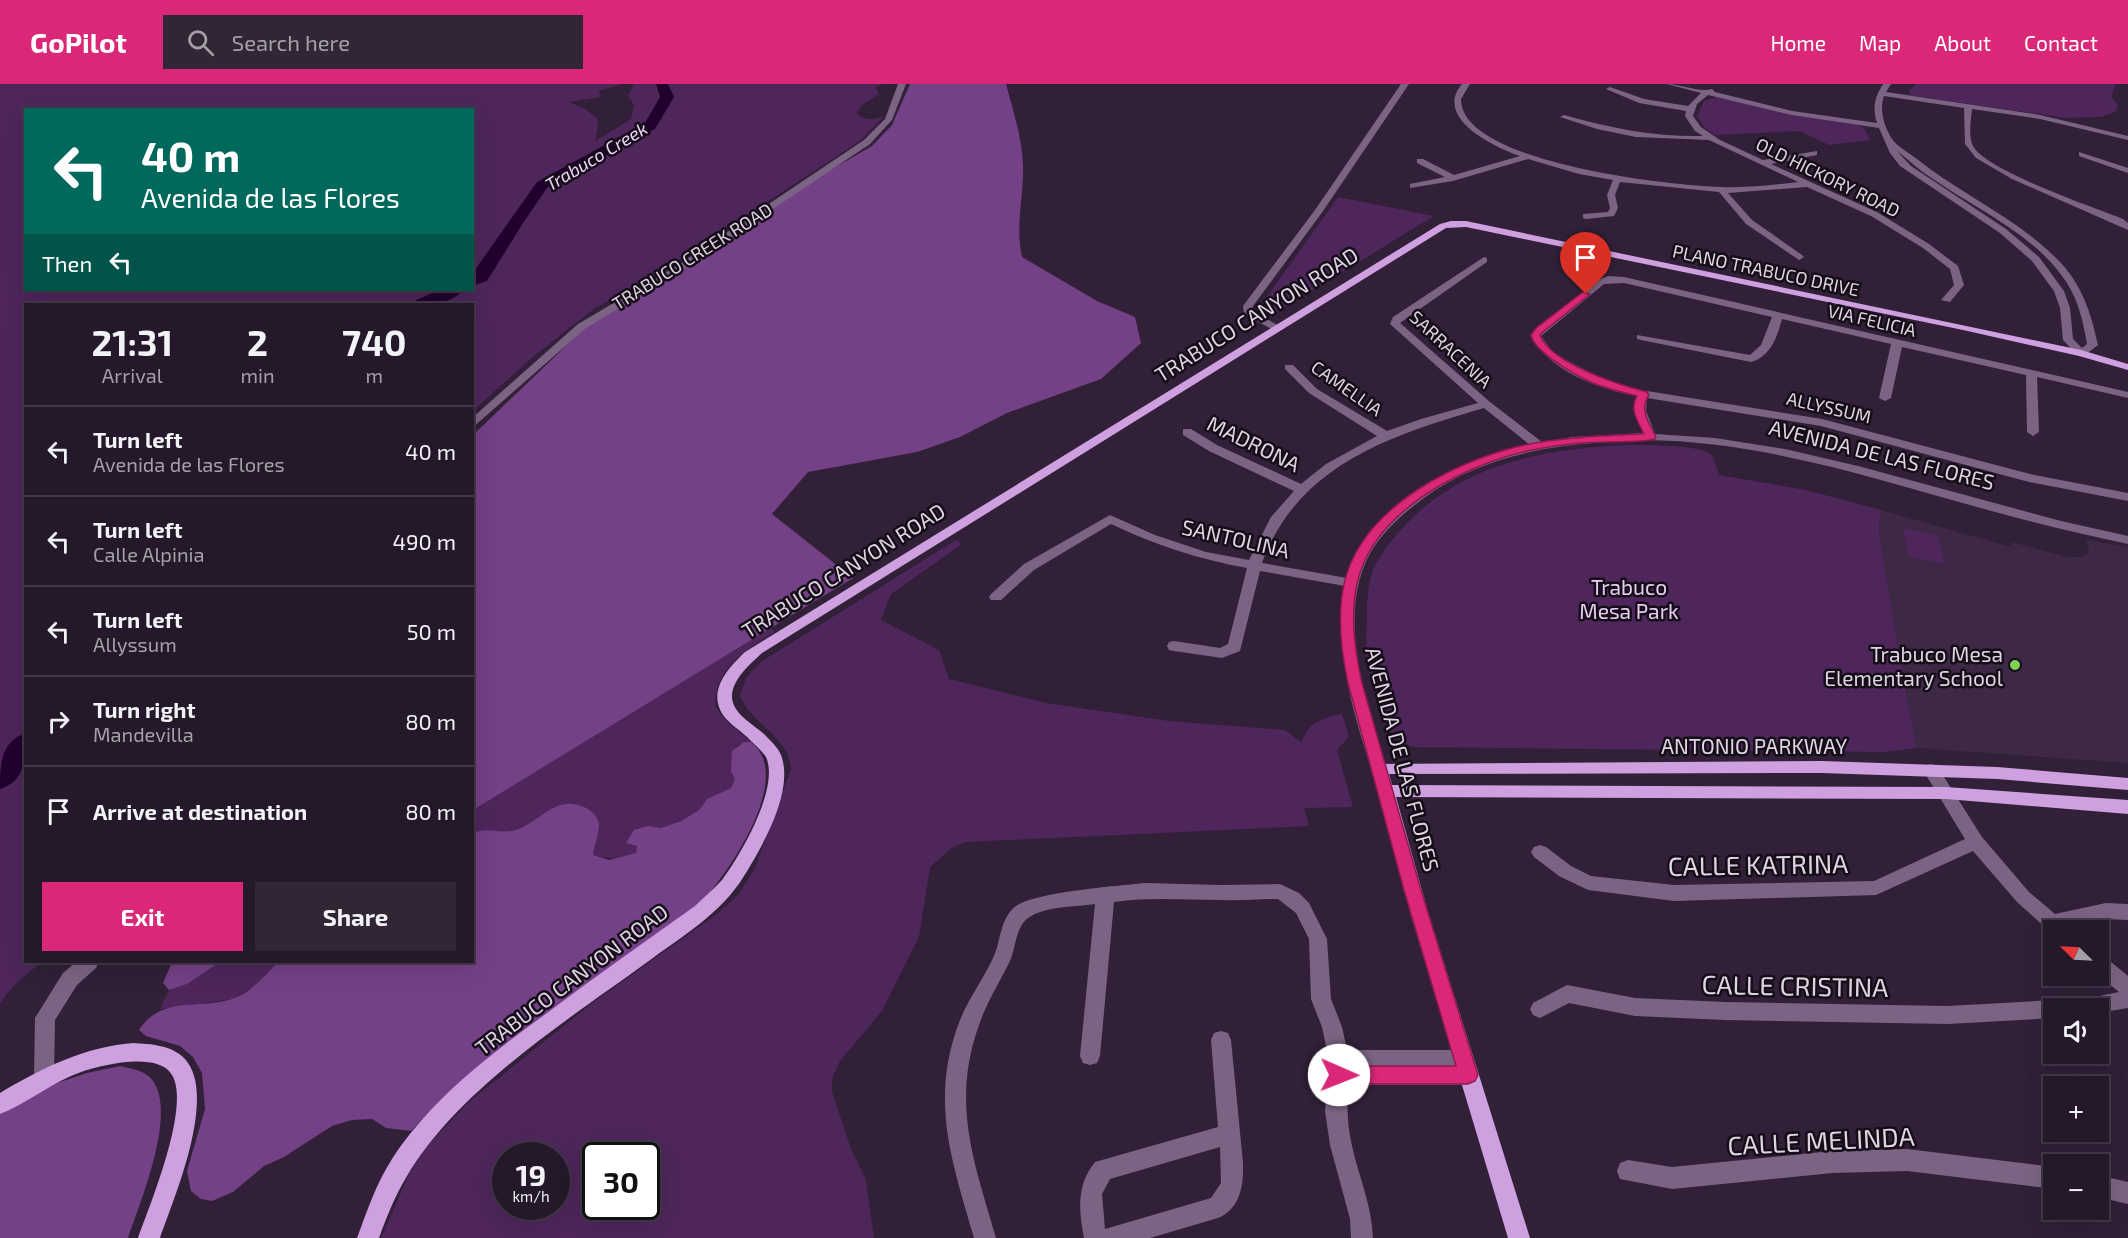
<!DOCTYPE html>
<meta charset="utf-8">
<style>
body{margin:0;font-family:"Exo 2",sans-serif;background:#312536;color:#f1f3f6;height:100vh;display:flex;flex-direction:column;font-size:22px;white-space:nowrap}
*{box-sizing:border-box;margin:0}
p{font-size:20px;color:#a3a0a8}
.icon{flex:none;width:33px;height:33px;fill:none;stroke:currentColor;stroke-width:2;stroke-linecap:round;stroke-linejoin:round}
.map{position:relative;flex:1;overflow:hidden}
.side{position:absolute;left:24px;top:219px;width:450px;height:660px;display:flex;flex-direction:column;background:#25182a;border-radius:0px;box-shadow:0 6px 24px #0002,0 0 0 2px #423747}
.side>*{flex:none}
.guide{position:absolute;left:24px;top:24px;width:450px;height:183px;border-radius:0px;box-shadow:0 6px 24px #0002,0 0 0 2px #423747;background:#00695c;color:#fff;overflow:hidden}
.needle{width:39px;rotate:294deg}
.controls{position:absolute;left:2043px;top:836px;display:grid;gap:12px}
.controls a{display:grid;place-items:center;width:66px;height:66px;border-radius:0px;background:#25182a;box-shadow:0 6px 24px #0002,0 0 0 2px #423747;font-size:30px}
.speed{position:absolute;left:492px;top:1058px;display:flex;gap:12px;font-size:30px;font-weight:700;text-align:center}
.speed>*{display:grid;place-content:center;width:78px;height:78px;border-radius:50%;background:#25182a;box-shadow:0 6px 24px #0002,0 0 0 2px #423747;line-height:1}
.speed small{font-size:15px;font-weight:400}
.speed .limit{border:3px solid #111;border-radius:9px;background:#fff;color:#111}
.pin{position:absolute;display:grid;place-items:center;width:51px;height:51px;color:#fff;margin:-62px -26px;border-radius:50% 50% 50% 0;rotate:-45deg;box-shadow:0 0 6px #0007}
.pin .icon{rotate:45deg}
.me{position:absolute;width:66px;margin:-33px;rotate:91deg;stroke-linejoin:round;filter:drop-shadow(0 0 4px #0008)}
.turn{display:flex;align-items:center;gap:21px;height:126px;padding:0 18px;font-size:27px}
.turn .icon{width:78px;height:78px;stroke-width:2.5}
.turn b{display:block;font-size:42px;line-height:51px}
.then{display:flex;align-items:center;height:57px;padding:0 18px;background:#0003;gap:12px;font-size:22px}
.eta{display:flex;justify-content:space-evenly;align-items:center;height:102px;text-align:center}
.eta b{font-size:36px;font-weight:700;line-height:42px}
.action{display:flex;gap:12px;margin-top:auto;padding:12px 18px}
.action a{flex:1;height:69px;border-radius:0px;background:#db2777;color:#fff;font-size:24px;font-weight:700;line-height:69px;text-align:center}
.action a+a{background:#312536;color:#f1f3f6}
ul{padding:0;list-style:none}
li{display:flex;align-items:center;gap:18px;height:90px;padding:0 18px;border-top:2px solid #423747}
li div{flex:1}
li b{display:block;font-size:22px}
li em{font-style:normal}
header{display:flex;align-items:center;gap:36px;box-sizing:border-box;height:84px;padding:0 30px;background:#db2777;color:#fff}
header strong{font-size:28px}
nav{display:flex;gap:33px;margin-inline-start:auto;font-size:21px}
.search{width:420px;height:54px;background:#312536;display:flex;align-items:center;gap:15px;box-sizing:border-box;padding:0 21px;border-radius:0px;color:#a3a0a8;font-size:22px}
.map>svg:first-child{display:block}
.built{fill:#3d2845}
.green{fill:#4e265c;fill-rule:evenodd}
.forest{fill:#744086}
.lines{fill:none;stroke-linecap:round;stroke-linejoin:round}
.river{fill:#22002e;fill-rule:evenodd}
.minor{fill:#7b6483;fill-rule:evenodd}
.major{fill:#cfa0e0;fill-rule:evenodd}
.route{fill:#db2777;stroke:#8e194d;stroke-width:1.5}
.poi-dot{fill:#80d052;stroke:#150d18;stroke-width:2}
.labels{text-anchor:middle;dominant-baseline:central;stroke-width:5;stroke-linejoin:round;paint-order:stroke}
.far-water-label{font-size:18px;font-style:italic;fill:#f0d3fa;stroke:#150d18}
.far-street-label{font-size:18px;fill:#dfd4e4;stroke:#150d18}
.street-label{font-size:21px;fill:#dfd4e4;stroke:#150d18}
.park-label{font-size:21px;fill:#e9ccf3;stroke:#150d18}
.poi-label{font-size:21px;fill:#dfd4e4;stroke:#150d18;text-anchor:end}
.near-street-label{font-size:26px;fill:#dfd4e4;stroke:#150d18}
</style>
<header>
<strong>GoPilot</strong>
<div class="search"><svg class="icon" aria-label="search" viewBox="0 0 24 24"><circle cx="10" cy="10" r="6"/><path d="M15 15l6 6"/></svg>Search here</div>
<nav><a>Home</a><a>Map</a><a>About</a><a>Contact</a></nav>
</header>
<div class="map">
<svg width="2128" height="1154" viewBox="0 0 2128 1154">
<rect width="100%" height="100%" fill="#312038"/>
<polygon class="built" points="1881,426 2011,463 2012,458 2067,473 2079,473 2087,470 2089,466 2086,456 2128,463 2128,679 1916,664 1880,457 1879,443"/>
<g class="green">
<path d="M0,0h623l-25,7 3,3 -1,3 -31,5 16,7 12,9 1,9 -3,14 36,-22 3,-14 -6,-9 6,-12h249l-8,3 4,7 -17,11 -5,9c8,7 18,6 27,2l-24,25 -212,139 -53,28 -66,52 -56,51 -1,-107h-446v658h17c-17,11 -32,24 -43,42zM26,26h446v180h-446z"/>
<polygon points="1916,0 2114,0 2116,1 2111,12 2118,21 2115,28 2101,33 2065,34 1910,11 1909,7"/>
<polygon points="1717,13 1795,31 1857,41 1864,44 1870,56 1829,61 1800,47 1715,51 1704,43 1697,32 1704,17"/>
<polygon points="1338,113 1434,132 1275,229 1261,228 1259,224"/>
<path d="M1631,361c15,0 70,0 79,9 5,4 7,15 9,21l87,15 75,20 -2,17 1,14 36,207 -31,4 -472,-5c-6,-3 -16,-7 -20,-11 -6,-8 -21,-57 -24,-69 -3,-17 -3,-32 -2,-50 0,-17 1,-42 11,-57 57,-90 153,-112 253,-115z"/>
<polygon points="1903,444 1938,451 1945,480 1909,473"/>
<path d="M956,456l6,4 -71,50 -10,26 58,30 10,29 97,24 123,18 116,9 17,13c4,-20 22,-26 40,-29l7,23 -12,13 16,57 -49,1 5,18 -344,16 -12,5 -23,20 -11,70 -37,74 -42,50 -8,18v13l19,57 15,31 8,58h-493l29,-66 18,-27 42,-44 121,-97 126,-90 22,-20 16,-26 36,-99c-1,-31 -41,-47 -51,-73l6,-18 15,-16zM506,1071h50v51h-50zM596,1071h50v51h-50z"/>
<path d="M771,544l4,4c-24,15 -50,29 -58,58 -2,6 -3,14 0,19 6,12 24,23 34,33l-15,4 -1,33 -4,9 -24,11 -8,11 -18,11 -20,7 -13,-2 -11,20 -1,7c-16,5 -26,7 -43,2l7,-29 -46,-19c-16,12 -31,23 -52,25 -11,0 -20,-3 -29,1v-23z"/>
<polygon points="220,878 278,878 254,902 234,915 160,925 169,906 187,900"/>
</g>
<g class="forest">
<path d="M910,0h96c7,27 16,53 17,81 1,31 -8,61 -1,92l75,44 38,16 6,26 -40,36 -94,34 -47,24 -43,15 -109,20 -36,42 81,64 -380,232v-375l117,-112 114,-67 123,-84 45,-26 20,-21z"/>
<path d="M744,658h7c45,35 -24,133 -52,163l-267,204 -21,22 -25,-3 -14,-9 -20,1 -20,6 -48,31 -20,9 -31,26 -21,9 -11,-2 -10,-8 -4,-20 18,-62 -3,-36 -9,-16 -13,-11 -34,-10 -7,-6c23,-35 58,-20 93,-31 19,-6 33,-24 46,-37h194l1,-129c14,-6 30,2 45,-4 25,-10 38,-34 66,-22 7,3 14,10 15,17 1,8 -5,22 -6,31l16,5 27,-7 1,-7 -11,-3 8,-13 14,-4 13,2 20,-7 18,-11 8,-11 24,-11 4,-9 -4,-8 1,-20z"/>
<polygon points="172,878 220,878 187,900 169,906 163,899"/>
<path d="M120,982c12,3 25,4 33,15 24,33 -13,122 -25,157h-128v-124l45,-27 42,-14z"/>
</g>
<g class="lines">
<g class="river">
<polygon points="656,0 668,0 674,13 655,45 547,104 523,139 487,197 472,202 472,190 537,98 645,39 660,13"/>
<path d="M440,206h23c-11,14 -35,16 -50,14l3,-4z"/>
<path d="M26,649c0,24 0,48 -26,56 0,-24 0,-47 26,-56z"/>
</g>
<g class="minor">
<polygon points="898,0 906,0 892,36 870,60 684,185 586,244 472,344 472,334 578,240 678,181 864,56 885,35"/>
<polygon points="1401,0 1409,0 1321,130 1253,222 1253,227 1284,245 1275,247 1244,230 1243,222 1315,126"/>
<path d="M1462,0h8l-9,15c-1,64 212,87 260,88 26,1 52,-2 77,-5l-89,-42 -73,-3 -39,-8 -37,-12 4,-2c46,13 90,22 139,21l-8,-5 -10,-15 1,-5 -47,-8 -33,-14 4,-2 34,12 44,7 13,-13 -34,-9c14,0 32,9 45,5l3,3 77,19 85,12c-5,-16 -2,-26 6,-39h8l-5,8 154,23 88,21v4l-88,-21 -68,-10c-1,11 -4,27 1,37 12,24 122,62 150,73l5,4v7l-116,-51 -36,-21 -11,-14 -1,-36 -80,-12c-5,14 0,30 8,43 6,8 17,14 25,20 45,36 100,59 141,101 24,24 33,53 40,85l-13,10h-8l-14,-15 -3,-32 -6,-17 -22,-30 -32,-28 -100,-67 -10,-13 -11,-25 -87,-13 -84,-20 -11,9 -4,12 8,11 19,13 43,20 54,-9v4l-46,9 106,48 52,32 29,22 6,19 -14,17 -9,-2 13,-15 -4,-16 -27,-21 -52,-32 -64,-29 -79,6 24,27 50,35 2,2 -5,3 -53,-36 -27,-32 -99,-10 -5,13 3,13 -4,8 -28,3 -3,-1v-4l25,-2 2,-4 -3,-13 6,-15 -34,-6 -51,-15 -75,22 -43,7v-4l35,-7 -28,-14v-4h6l31,16 66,-19c-26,-9 -87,-38 -58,-72zM1897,67c12,9 23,20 36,28 46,32 103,56 134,104 12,19 16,39 20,61l-5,4 -9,-9 -3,-31 -6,-17 -25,-34 -33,-28 -95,-63z"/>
<polygon points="2079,68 2128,84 2128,89 2079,72"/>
<path d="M1484,173l3,1v4l-87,61 90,79 52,40 31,-5 70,-4 -9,-22 3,-15c-37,-6 -89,-26 -107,-61l68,-55 10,-4 16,1 504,115v6l-91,-21 2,55 -6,4 -6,-4 -1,-57 -124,-28 -11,51 -6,3 -6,-3 12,-54 -109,-25c-5,18 -11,37 -31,43l-110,-22 -4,-1v-4l113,20 11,-10 11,-28 -148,-34 -20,1 -63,52 11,15 12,8 29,15 35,14 194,31 208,55 98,19v8l-99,-19 -208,-56 -174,-28 -1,13 9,23 60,4 70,11 73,17 203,55 67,15v8c-47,-10 -94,-21 -140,-34 -113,-31 -225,-69 -343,-70 -17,0 -34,2 -51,3 -59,4 -122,19 -170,55 -18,13 -34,27 -48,46 -44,63 -10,159 11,224l-2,4 -6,2 -6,-2 -2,-4c-19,-60 -37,-118 -26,-182l-85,-15 -20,80 -18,7 -48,-7 -5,-1 -2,-4 2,-4 5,-1 46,7 8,-4 19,-76c-49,-9 -92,-23 -136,-44l-77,46 -33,30h-10l-2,-3 2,-3 33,-30 86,-49 45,20 51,17 43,8 22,-43 23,-26 -85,-40 -26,-16v-6h8l26,16 84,39 25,-20 51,-28 -68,-43 -24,-24v-4h8l24,24 70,42 34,-12 57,-16 -88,-79 3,-7zM1484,324l46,37c-62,14 -132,42 -168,99 -6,10 -10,23 -15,34l-85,-15c36,-99 130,-128 222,-155z"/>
<polygon points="1931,680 1937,682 1982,753 2029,808 2055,830 2106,819 2128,820 2128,836 2106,835 2069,842 2070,846 2054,846 2054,851 2017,818 1973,767 1876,811 1674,817 1588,806 1559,792 1534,773 1531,768 1534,763 1540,761 1546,763 1571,782 1591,792 1674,801 1874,797 1965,755 1923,686 1925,682"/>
<path d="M1145,799l76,2 59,-1 19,9 10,10 18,36 4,60 11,28 5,23h117l7,3 3,7 -3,6 5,2 3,7 -3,7 -7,3h-121c-1,21 -1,40 4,61 7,31 20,60 21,92h-22l-1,-19 -20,-74 -5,-34 4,-51 -7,-33 -11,-28 -2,-60 -13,-26 -18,-14c-19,0 -38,2 -57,1 -37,0 -71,-3 -107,2l-14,154 -3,7 -7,2 -7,-2 -3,-7 15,-152c-20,3 -50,2 -67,14 -13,9 -12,32 -19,45 -10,20 -23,41 -30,62 -28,78 -5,137 17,213h-22c-22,-77 -45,-138 -14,-218 9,-22 24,-42 34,-64 7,-16 6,-38 22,-50 20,-14 101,-20 129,-23z"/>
<polygon points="2098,871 2105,873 2128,892 2128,924 2098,929 2098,924 2067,924 2070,918 2119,908 2098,891"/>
<polygon points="76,878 99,878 96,884 77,901 55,936 54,994 51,1001 44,1004 37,1001 34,994 35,934 63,889"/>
<polygon points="1567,901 1635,914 1725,918 1948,922 2054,916 2061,919 2063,924 2054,924 2054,934 1948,940 1725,936 1635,932 1569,919 1540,934 1533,931 1530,925 1533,919"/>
<path d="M1221,947l7,2 3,7 12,123c1,22 -3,46 -25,55l-68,20h-66c-5,-28 -8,-52 11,-76l123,-35 -7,-87 3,-7zM1220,1063l1,36 -10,15 -106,31 -3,-35 8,-15z"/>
<polygon points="1907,1065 2054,1083 2054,1105 1907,1087 1832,1089 1672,1105 1620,1095 1617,1087 1620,1079 1628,1076 1672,1083 1832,1067"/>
<polygon points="2098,1091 2128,1098 2128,1120 2098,1113"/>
</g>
<g class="major">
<path d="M1451,137h15l615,129 47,14v6l-49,-14 -116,-26 -497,-103 -20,1 -684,425c-14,13 -40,35 -26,56 7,11 21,18 30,27 7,7 14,14 16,22 11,35 -20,89 -38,118 -23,38 -63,61 -98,87 -80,58 -188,127 -239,213 -12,20 -20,40 -28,62h-22c10,-27 19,-54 35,-79 39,-60 99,-105 155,-146 49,-37 99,-72 148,-107 9,-9 19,-17 27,-26 18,-24 58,-92 44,-123 -4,-6 -11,-12 -16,-17 -8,-9 -20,-15 -27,-25 -16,-24 5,-47 22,-63l695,-428z"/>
<polygon points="1822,677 1997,683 2128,694 2128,706 1997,695 1822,689 1389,690 1392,701 1946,703 2128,716 2128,730 1946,715 1396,713 1428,828 1530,1154 1508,1154 1410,828 1371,684 1373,680"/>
<path d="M133,959c18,1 39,2 52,16 33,37 -11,139 -25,179h-22c12,-33 53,-132 34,-163 -14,-24 -70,-10 -91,-3 -29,10 -53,31 -81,42v-21c42,-25 84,-46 133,-50z"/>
</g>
</g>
<path class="route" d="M1583,208l7,2 -47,38 -3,3c11,29 80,50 107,57l2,3c-10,15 0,28 7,42l-1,2c-16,4 -34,2 -50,3 -22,0 -46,3 -68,7 -68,13 -164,60 -180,135 -7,33 -2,67 5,99l59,207 57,185 -3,6 -7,3h-129l-6,-3 -3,-6 3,-6 6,-3h117l-52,-176 -56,-207c-7,-32 -11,-66 -4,-99 18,-80 122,-130 196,-142 35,-5 69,-7 104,-8 -6,-12 -15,-25 -7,-38 -12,-3 -24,-6 -36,-10 -18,-6 -66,-32 -70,-51l5,-7z"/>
<circle class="poi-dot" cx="2015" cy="581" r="6"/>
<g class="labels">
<g class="far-water-label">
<text transform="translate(596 72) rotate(-31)">Trabuco Creek</text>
</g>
<g class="far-street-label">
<text transform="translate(1828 93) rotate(26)">OLD HICKORY ROAD</text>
<text transform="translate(692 172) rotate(-32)">TRABUCO CREEK ROAD</text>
<text transform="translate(1766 186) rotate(12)">PLANO TRABUCO DRIVE</text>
<text transform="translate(1872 236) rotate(13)">VIA FELICIA</text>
<text transform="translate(1451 265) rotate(43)">SARRACENIA</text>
<text transform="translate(1347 304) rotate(35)">CAMELLIA</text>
<text transform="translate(1829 323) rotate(13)">ALLYSSUM</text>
</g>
<g class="street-label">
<text transform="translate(1256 230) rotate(-32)">TRABUCO CANYON ROAD</text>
<text transform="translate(1254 359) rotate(26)">MADRONA</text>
<text transform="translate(1882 370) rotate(14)">AVENIDA DE LAS FLORES</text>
<text transform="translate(1236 454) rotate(13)">SANTOLINA</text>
<text transform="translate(843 486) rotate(-32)">TRABUCO CANYON ROAD</text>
<text x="1754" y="661">ANTONIO PARKWAY</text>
<text transform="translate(1403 675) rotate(75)">AVENIDA DE LAS FLORES</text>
<text transform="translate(571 895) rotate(-37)">TRABUCO CANYON ROAD</text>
</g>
<g class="park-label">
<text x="1629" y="502">Trabuco<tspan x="1629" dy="24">Mesa Park</tspan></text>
</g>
<g class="poi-label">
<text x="2003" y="569">Trabuco Mesa<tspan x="2003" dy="24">Elementary School</tspan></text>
</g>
<g class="near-street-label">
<text transform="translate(1758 780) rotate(-1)">CALLE KATRINA</text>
<text transform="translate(1795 901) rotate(1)">CALLE CRISTINA</text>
<text transform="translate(1821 1056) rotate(-3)">CALLE MELINDA</text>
</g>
</g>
</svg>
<div class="controls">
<a><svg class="needle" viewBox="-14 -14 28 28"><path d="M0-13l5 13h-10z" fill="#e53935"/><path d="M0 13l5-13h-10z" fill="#a3a0a8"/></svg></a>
<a><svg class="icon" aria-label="sound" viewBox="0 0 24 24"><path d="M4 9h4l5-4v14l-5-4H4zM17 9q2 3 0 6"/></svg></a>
<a>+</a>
<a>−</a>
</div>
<div class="speed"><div>19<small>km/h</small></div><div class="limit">30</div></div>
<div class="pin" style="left:1586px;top:210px;background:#d93025"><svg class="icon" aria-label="arrive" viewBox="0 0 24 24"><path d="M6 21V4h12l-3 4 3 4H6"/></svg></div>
<svg class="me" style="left:1339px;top:991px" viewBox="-20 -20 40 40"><circle r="19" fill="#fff"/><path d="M0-13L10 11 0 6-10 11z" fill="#db2777"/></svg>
<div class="guide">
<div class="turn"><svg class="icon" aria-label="left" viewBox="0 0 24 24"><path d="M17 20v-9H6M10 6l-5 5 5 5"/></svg><div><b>40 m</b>Avenida de las Flores</div></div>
<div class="then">Then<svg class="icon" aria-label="left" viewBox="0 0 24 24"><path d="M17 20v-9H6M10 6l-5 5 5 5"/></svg></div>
</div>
<section class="side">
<div class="eta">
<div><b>21:31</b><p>Arrival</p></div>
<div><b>2</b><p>min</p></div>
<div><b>740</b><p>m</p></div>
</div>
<ul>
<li><svg class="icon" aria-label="left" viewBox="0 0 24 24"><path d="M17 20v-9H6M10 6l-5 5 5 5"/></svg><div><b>Turn left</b><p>Avenida de las Flores</p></div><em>40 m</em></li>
<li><svg class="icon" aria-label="left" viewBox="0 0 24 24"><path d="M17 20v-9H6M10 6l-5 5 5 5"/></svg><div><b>Turn left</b><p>Calle Alpinia</p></div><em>490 m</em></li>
<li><svg class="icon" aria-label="left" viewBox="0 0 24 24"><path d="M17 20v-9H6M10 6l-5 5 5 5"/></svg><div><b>Turn left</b><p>Allyssum</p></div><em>50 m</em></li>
<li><svg class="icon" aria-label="right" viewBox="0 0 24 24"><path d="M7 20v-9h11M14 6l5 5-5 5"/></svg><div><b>Turn right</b><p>Mandevilla</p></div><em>80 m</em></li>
<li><svg class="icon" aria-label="arrive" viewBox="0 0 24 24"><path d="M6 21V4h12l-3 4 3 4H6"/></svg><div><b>Arrive at destination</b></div><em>80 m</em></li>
</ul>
<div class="action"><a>Exit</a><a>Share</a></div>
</section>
</div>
